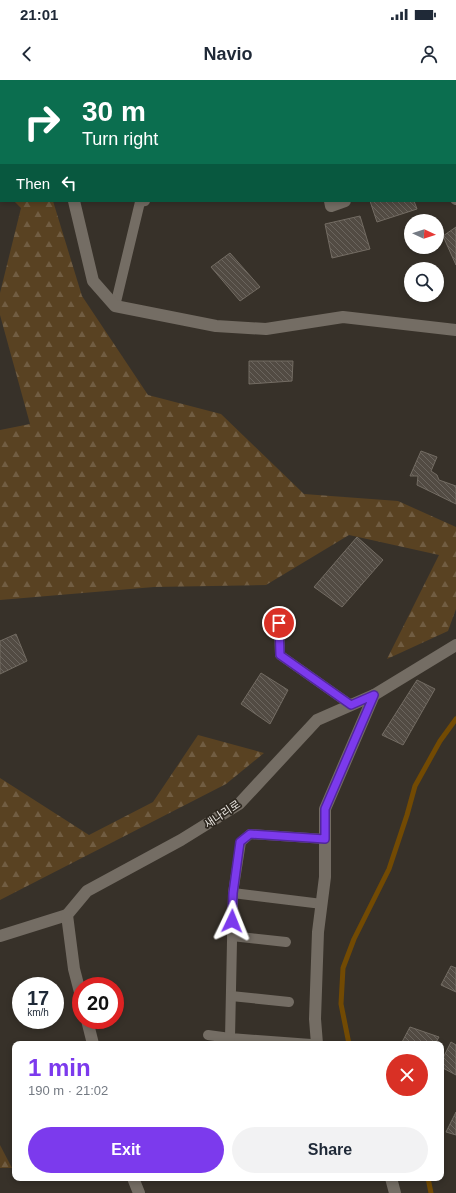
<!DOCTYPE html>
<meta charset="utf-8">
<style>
body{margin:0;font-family:Helvetica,"Noto Sans KR",sans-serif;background:#f2f2f3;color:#1f2937;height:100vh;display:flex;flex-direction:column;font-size:15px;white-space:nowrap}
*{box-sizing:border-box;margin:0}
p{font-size:13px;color:#747a83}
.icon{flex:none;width:22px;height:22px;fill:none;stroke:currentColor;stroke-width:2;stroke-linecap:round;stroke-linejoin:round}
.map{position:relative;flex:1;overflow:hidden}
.sheet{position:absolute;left:12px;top:961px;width:432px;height:140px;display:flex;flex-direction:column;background:#fff;border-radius:8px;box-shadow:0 2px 6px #0003}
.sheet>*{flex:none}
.hud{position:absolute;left:0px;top:0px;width:456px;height:122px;box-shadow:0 2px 6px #0003;background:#0b6e4f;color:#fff;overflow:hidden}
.needle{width:26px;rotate:94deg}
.fabs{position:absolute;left:404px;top:134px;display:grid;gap:8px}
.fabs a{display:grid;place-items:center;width:40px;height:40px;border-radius:50%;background:#fff;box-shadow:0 2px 6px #0003;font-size:20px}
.speed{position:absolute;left:12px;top:897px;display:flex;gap:8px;font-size:20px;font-weight:700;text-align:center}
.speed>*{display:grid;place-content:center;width:52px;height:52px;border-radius:50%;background:#fff;box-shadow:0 2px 6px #0003;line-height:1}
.speed small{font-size:10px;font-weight:400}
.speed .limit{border:6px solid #d22;background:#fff;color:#111}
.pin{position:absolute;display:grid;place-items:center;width:34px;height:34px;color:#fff;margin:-17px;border:2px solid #fff;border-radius:50%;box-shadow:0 1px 4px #0007}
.me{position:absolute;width:44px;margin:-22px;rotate:2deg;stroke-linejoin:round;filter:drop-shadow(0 0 3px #0008)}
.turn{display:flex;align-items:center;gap:14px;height:84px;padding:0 16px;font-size:18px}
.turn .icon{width:52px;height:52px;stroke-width:2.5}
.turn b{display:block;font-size:28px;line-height:34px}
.then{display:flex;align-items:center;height:38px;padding:0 16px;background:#0003;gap:8px;font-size:15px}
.round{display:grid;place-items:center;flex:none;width:42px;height:42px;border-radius:21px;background:#f2f2f3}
.head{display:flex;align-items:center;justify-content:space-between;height:68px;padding:0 16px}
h1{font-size:24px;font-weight:700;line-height:30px;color:#7c3aed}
.action{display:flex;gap:8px;margin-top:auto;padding:8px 16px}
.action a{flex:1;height:46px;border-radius:24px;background:#7c3aed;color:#fff;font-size:16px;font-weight:700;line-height:46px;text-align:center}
.action a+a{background:#f2f2f3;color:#1f2937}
.status{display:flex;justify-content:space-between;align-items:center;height:28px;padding:0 20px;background:#fff;direction:ltr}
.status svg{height:11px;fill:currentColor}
header{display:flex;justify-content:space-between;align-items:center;height:52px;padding:0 16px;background:#fff;font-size:18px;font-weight:700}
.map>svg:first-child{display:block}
.forest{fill:url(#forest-firs)}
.pitch{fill:#594222}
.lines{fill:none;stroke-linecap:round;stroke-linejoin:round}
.stream{stroke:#724a03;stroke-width:5}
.building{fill:url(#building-back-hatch);stroke:#736c63}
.lane{stroke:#746d64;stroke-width:10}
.street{stroke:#746d64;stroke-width:12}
.route-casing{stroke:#51269a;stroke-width:10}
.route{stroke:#7c3aed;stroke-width:7}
.labels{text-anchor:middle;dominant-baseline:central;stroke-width:3.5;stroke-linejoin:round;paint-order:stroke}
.street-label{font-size:11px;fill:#e8e4df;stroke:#2d271f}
</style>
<div class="status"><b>21:01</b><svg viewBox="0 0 49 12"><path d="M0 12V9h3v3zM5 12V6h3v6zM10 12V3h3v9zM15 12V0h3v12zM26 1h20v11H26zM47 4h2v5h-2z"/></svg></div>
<header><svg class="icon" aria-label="back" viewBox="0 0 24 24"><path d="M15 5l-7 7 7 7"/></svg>Navio<svg class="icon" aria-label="person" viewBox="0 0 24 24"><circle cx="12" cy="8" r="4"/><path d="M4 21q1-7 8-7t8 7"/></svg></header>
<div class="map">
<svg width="456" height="1113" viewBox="0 0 456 1113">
<defs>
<pattern id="forest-firs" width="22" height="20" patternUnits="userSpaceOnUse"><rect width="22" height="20" fill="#594222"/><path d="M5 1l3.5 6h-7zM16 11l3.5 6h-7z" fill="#715d42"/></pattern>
<pattern id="building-back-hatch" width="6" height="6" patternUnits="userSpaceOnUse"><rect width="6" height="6" fill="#524b43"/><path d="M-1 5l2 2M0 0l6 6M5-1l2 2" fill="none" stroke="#6b655e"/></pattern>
</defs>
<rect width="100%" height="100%" fill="#373129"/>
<g class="forest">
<polygon points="14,121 53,121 82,216 148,315 221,334 304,414 398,421 456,447 456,529 448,551 387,579 439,475 349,455 266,505 154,507 0,520 0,350 30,344 0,235 0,213 21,128"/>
<polygon points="198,655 264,673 226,704 0,820 0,698 89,755 153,722"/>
<polygon points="0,1065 12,1088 0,1088"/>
</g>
<polygon class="pitch" points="140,0 246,0 139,1"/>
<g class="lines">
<g class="stream">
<polyline points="349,964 341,924 343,888 354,859 389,789 407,735 415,706 440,661 456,639"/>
<polyline points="428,1098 431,1113"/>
</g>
</g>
<g class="building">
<polygon points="306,0 345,0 306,1"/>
<polygon points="373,0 411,0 373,1"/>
<polygon points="430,0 456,0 456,42 455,1"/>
<polygon points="370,121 414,121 417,129 377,142"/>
<polygon points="360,136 370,169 332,178 325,144"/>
<polygon points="456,147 456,185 443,156"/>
<polygon points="230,173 260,207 240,221 211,187"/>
<polygon points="249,281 293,281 292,301 249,304"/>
<polygon points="421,371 437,377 431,391 437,395 439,400 456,406 456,424 417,405 418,396 410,396"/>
<polygon points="357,457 383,480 342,527 314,507"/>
<polygon points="16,554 27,581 0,594 0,561"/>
<polygon points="261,593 288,610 270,644 241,624"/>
<polygon points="417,600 435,609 403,665 382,655"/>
<polygon points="451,886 456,888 456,912 441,905"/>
<polygon points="410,947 439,957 435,964 401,964"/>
<polygon points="451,962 456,965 456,995 441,987 441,982"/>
<polygon points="456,1032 456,1055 446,1052"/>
</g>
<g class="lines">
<g class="lane">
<polyline points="45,0 46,1"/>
<polyline points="79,1 79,0"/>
<polyline points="115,226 140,122 145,121"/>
<polyline points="279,543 280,575 351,625"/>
<polyline points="233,813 230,958 311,964"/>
<polyline points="322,824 233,813 241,762 250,754 325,759"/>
<polyline points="232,856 286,862"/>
<polyline points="231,916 289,922"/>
<polyline points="208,955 230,958"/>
</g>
<g class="street">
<polyline points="0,34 1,35"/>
<polyline points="455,117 456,119"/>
<polyline points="74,121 93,201 115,226 216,246 266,249 343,237 456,250"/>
<polyline points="330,121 331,126 345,121"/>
<polyline points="0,856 67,835"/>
<polyline points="81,916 74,889 67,835 87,811 181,760 239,724 317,640 374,615 456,565"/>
<polyline points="87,940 93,964"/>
<polyline points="317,964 315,939 318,852 325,797 325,729 374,615"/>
<polyline points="133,1098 139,1113"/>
<polyline points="391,1098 395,1113"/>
</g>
</g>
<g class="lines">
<defs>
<polyline id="route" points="232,841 233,813 240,762 250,754 325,759 325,729 374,615 351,625 280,575 279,543"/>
</defs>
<use href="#route" class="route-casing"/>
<use href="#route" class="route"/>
</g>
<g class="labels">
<g class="street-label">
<text transform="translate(222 734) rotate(-34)">새나리로</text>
</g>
</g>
</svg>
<div class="fabs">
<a><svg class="needle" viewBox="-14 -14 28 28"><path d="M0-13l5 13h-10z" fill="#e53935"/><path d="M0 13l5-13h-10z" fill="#747a83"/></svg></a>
<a><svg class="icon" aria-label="search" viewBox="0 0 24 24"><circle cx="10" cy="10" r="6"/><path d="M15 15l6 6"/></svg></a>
</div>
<div class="speed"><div>17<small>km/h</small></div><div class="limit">20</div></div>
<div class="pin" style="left:279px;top:543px;background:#d93025"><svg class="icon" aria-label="arrive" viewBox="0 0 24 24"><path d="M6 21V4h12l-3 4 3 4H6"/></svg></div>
<svg class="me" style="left:232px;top:841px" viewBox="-20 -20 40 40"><path d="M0-17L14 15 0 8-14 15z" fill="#7c3aed" stroke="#fff" stroke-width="4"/></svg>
<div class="hud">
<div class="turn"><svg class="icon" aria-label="right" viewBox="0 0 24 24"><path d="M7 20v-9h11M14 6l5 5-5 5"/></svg><div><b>30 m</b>Turn right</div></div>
<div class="then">Then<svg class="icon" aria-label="left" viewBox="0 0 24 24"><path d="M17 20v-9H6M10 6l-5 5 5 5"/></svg></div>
</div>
<section class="sheet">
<div class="head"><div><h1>1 min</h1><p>190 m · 21:02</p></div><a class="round" style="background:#d93025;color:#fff"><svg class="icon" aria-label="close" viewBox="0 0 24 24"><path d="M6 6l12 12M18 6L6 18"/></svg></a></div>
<div class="action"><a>Exit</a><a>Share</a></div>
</section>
</div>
